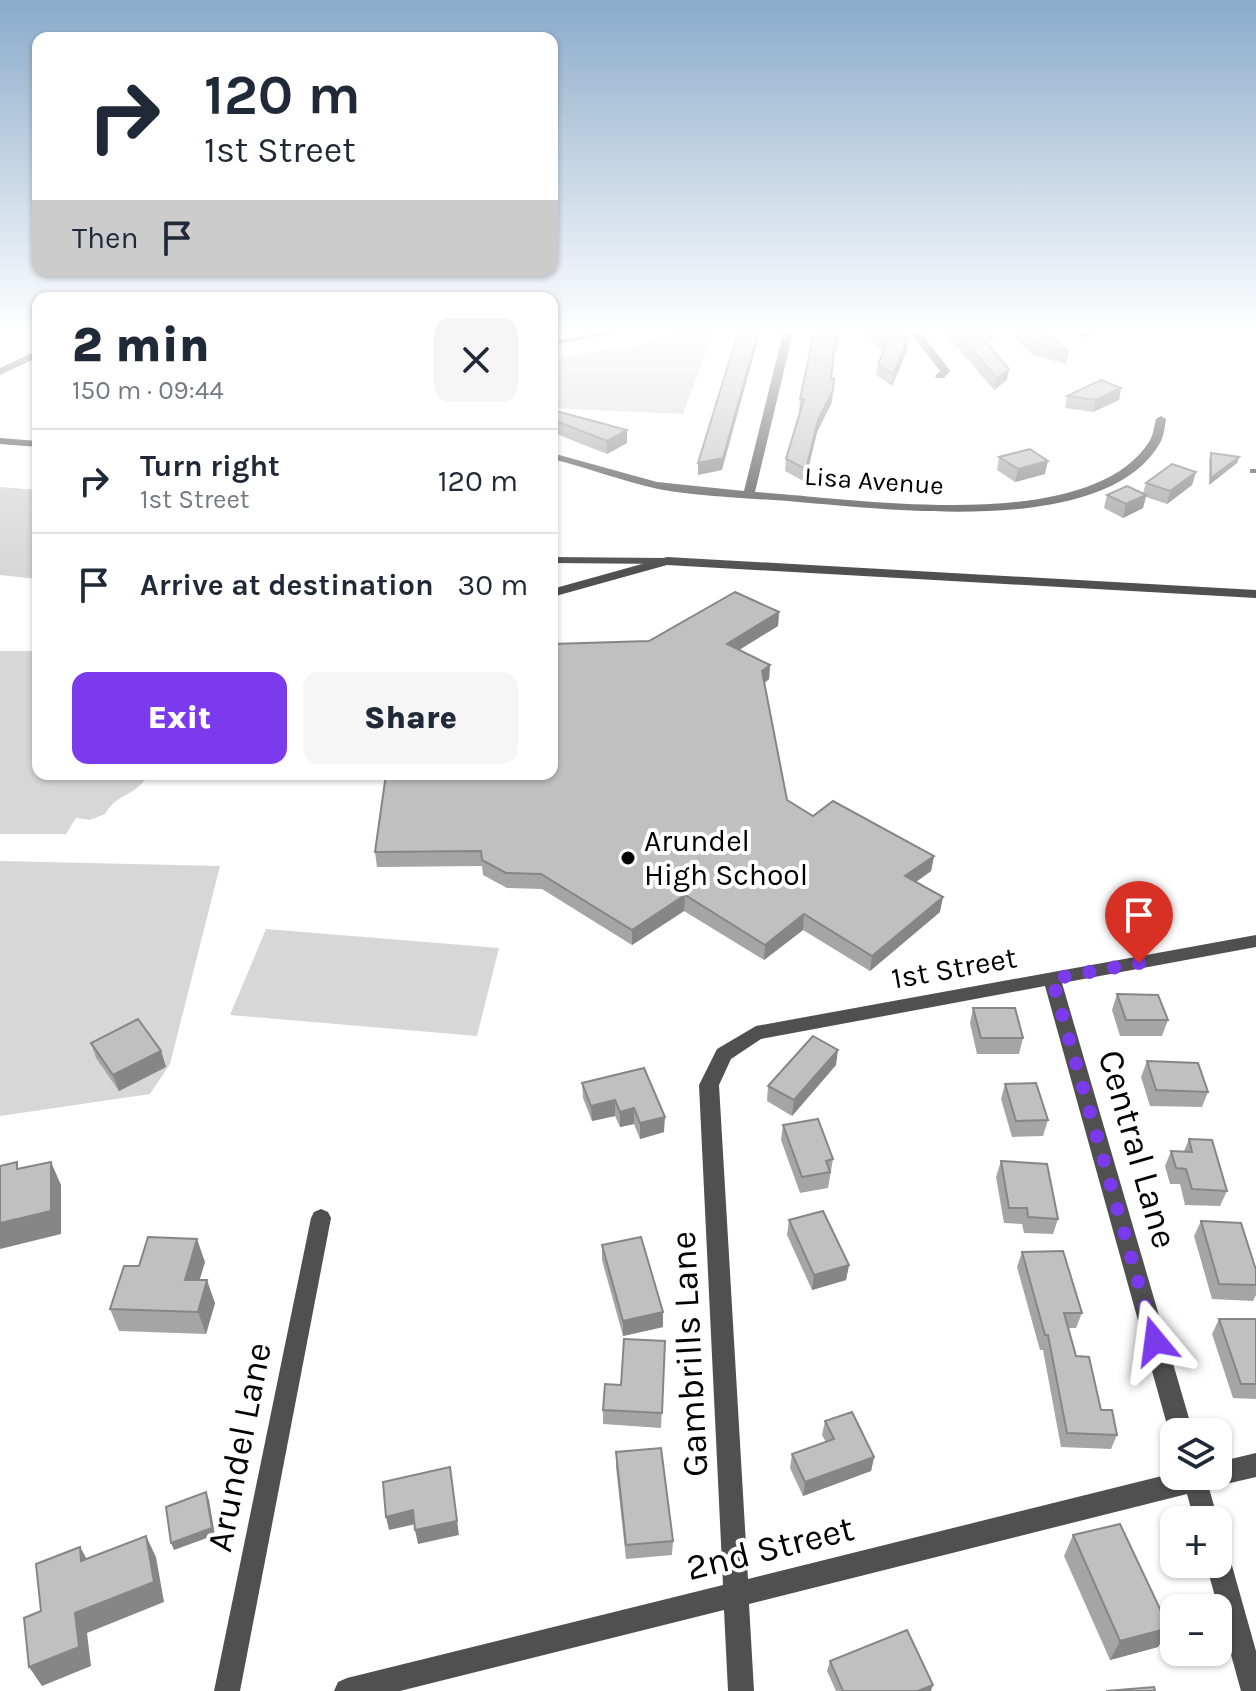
<!DOCTYPE html>
<meta charset="utf-8">
<style>
body{margin:0;font-family:Karla,sans-serif;background:#f6f6f7;color:#1f2937;height:100vh;display:flex;flex-direction:column;font-size:30px;white-space:nowrap}
*{box-sizing:border-box;margin:0}
p{font-size:26px;color:#747a83}
.icon{flex:none;width:44px;height:44px;fill:none;stroke:currentColor;stroke-width:2;stroke-linecap:round;stroke-linejoin:round}
.map{position:relative;flex:1;overflow:hidden}
.sheet{position:absolute;left:32px;top:292px;width:526px;height:488px;display:flex;flex-direction:column;background:#fff;border-radius:16px;box-shadow:0 2px 6px #0004}
.sheet>*{flex:none}
.top-card{position:absolute;left:32px;top:32px;width:526px;height:244px;border-radius:16px;box-shadow:0 2px 6px #0004;background:#fff;color:#1f2937;overflow:hidden}
.tools{position:absolute;left:1160px;top:1418px;display:grid;gap:16px}
.tools a{display:grid;place-items:center;width:72px;height:72px;border-radius:16px;background:#fff;box-shadow:0 2px 6px #0004;font-size:40px}
.pin{position:absolute;display:grid;place-items:center;width:68px;height:68px;color:#fff;margin:-82px -34px;border-radius:50% 50% 50% 0;rotate:-45deg;box-shadow:0 0 8px #0007}
.pin .icon{rotate:45deg}
.me{position:absolute;width:88px;margin:-44px;rotate:344deg;stroke-linejoin:round;filter:drop-shadow(0 0 6px #0008)}
.turn{display:flex;align-items:center;gap:28px;height:168px;padding:0 40px;font-size:36px}
.turn .icon{width:104px;height:104px;stroke-width:2.5}
.turn b{display:block;font-size:56px;line-height:68px}
.then{display:flex;align-items:center;height:76px;padding:0 40px;background:#0003;gap:16px;font-size:30px}
.round{display:grid;place-items:center;flex:none;width:84px;height:84px;border-radius:16px;background:#f6f6f7}
.headline{display:flex;align-items:center;justify-content:space-between;height:136px;padding:0 40px}
h1{font-size:48px;font-weight:800;line-height:60px}
.button{display:flex;gap:16px;margin-top:auto;padding:16px 40px}
.button a{flex:1;height:92px;border-radius:16px;background:#7c3aed;color:#fff;font-size:32px;font-weight:800;line-height:92px;text-align:center}
.button a+a{background:#f6f6f7;color:#1f2937}
ul{padding:0;list-style:none}
li{display:flex;align-items:center;gap:24px;height:104px;padding:0 40px;border-top:2px solid #e0e1e3}
li div{flex:1}
li b{display:block;font-size:30px}
li em{font-style:normal}
.map>svg:first-child{display:block}
.green{fill:#d7d7d7}
.lines{fill:none;stroke-linecap:round;stroke-linejoin:round}
.lane{fill:#505050;fill-rule:evenodd}
.street{fill:#505050;fill-rule:evenodd}
.wall{fill:#a5a5a5}
.shaded-wall{fill:#868686}
.building{fill:#c0c0c0;stroke:#868686;stroke-width:2}
.route{stroke:#7c3aed;stroke-width:14;stroke-dasharray:0 25.2}
.poi-dot{fill:#000;stroke:#fff;stroke-width:3}
.labels{text-anchor:middle;dominant-baseline:central;stroke-width:8;stroke-linejoin:round;paint-order:stroke}
.far-street-label{font-size:26px;fill:#000;stroke:#fff}
.poi-label{font-size:30px;fill:#000;stroke:#fff;text-anchor:start}
.street-label{font-size:30px;fill:#000;stroke:#fff}
.near-street-label{font-size:36px;fill:#000;stroke:#fff}
</style>
<div class="map">
<svg width="1256" height="1691" viewBox="0 0 1256 1691">
<rect width="100%" height="100%" fill="#fff"/>
<g class="green">
<polygon points="670,333 713,333 683,414 552,408 552,358 642,345"/>
<polygon points="0,487 38,490 38,579 0,575"/>
<path d="M0,651h38v123h111c-16,25 -31,18 -44,40l-15,6 -14,-2 -10,16h-66z"/>
<polygon points="0,861 220,866 170,1064 150,1094 0,1116"/>
<polygon points="266,929 499,948 477,1036 230,1015"/>
</g>
<g class="lines">
<g class="lane">
<polygon points="601,333 617,333 552,345 552,341"/>
<rect x="1250" y="469" width="6" height="4"/>
<polygon points="552,557 666,558 670,561 666,564 552,563"/>
</g>
<g class="street">
<path d="M783,333h10l-38,159c99,6 332,45 394,-50 4,-6 5,-15 7,-23l5,-3 5,3c-1,7 -2,17 -6,24 -53,93 -261,67 -351,60 -50,-5 -101,-5 -151,-14 -36,-8 -70,-21 -106,-30v-6l105,29 87,9z"/>
<polygon points="911,333 921,333 949,369 950,371 944,378 936,378 935,376 940,371"/>
<polygon points="1075,333 1089,333 1091,335 1086,338"/>
<polygon points="38,350 38,357 0,375 0,368"/>
<polygon points="0,438 38,441 38,447 0,444"/>
<polygon points="667,557 1256,590 1256,598 667,565 552,597 552,589"/>
<polygon points="1256,935 1256,947 1062,983 1193,1432 1174,1432 1174,1440 1169,1432 1045,986 761,1039 731,1059 719,1085 748,1579 1174,1473 1174,1476 1218,1476 1218,1462 1256,1453 1256,1477 1209,1488 1218,1520 1218,1521 1194,1520 1187,1494 749,1604 754,1691 728,1691 724,1610 400,1691 334,1691 338,1682 347,1678 723,1585 699,1085 717,1049 756,1026"/>
<polygon points="321,1209 328,1212 331,1218 240,1691 214,1691 311,1218 314,1212"/>
<polygon points="1218,1549 1227,1553 1231,1562 1256,1651 1256,1691 1241,1691 1206,1564 1218,1564"/>
</g>
</g>
<g class="wall">
<polygon points="814,333 842,333 838,349 835,347 831,379 832,402 817,432 805,482 785,471 786,459 800,411 799,411 800,399"/>
<polygon points="863,333 901,333 907,351 892,386 876,375 878,364 883,352"/>
<polygon points="945,333 995,333 992,342 984,340 1007,380 994,390"/>
<polygon points="1011,333 1048,333 1069,352 1066,364 1033,355"/>
<polygon points="1121,388 1119,400 1093,412 1065,408 1067,396"/>
<polygon points="553,420 627,443 607,454 554,433"/>
<polygon points="1211,453 1239,457 1237,463 1209,485 1209,460"/>
<polygon points="999,457 1045,474 1015,482 997,470"/>
<polygon points="1196,472 1192,485 1167,504 1146,497 1143,508 1123,518 1104,508 1107,495 1143,493 1146,483"/>
<polygon points="779,612 778,626 739,650 770,665 769,679 764,683 787,800 813,816 934,856 931,871 916,882 940,912 870,971 803,930 764,960 684,911 632,945 542,889 507,888 483,875 482,866 377,867 375,852 649,641"/>
<polygon points="1117,994 1168,1020 1162,1036 1120,1036 1112,1010"/>
<polygon points="973,1008 1023,1038 1019,1054 977,1054 970,1023"/>
<polygon points="91,1043 161,1051 166,1067 119,1091 96,1058"/>
<polygon points="1147,1061 1208,1092 1202,1107 1150,1106 1141,1077"/>
<polygon points="836,1065 792,1116 767,1101 768,1086"/>
<polygon points="644,1068 664,1132 640,1139 634,1124 620,1127 615,1116 592,1121 583,1098 582,1083"/>
<polygon points="1005,1084 1048,1120 1043,1136 1012,1137 1001,1099"/>
<polygon points="783,1125 833,1159 828,1188 800,1193 781,1140"/>
<polygon points="1189,1139 1227,1191 1220,1206 1185,1205 1180,1184 1170,1184 1165,1166 1171,1151 1184,1151"/>
<polygon points="1001,1161 1058,1219 1053,1234 1024,1233 1022,1224 1004,1223 996,1177"/>
<polygon points="789,1220 849,1265 846,1280 812,1290 787,1235"/>
<polygon points="1201,1221 1256,1270 1256,1295 1253,1301 1212,1299 1194,1236"/>
<polygon points="602,1245 663,1327 623,1336 602,1260"/>
<polygon points="1022,1252 1082,1313 1076,1328 1068,1328 1076,1356 1101,1410 1117,1435 1111,1449 1061,1447 1043,1350 1040,1350 1017,1267"/>
<polygon points="205,1262 199,1280 215,1303 206,1334 119,1331 110,1309 139,1266"/>
<polygon points="1219,1319 1256,1319 1256,1399 1233,1398 1212,1334"/>
<polygon points="665,1341 661,1428 603,1424 603,1410 621,1385"/>
<polygon points="825,1421 874,1457 871,1471 803,1496 790,1468 792,1454 826,1442 822,1435"/>
<polygon points="616,1452 673,1541 672,1555 626,1559 616,1467"/>
<polygon points="1073,1535 1169,1628 1158,1647 1110,1660 1064,1556"/>
<polygon points="830,1661 931,1691 836,1691 827,1671"/>
</g>
<g class="shaded-wall">
<polygon points="758,333 760,333 722,470 698,475 698,463"/>
<polygon points="908,339 907,351 892,386 893,374"/>
<polygon points="1009,369 1007,380 994,390 997,378"/>
<polygon points="1121,388 1119,400 1093,412 1096,400"/>
<polygon points="833,390 832,402 817,432 805,482 806,469 818,420"/>
<polygon points="627,430 627,443 607,454 607,441"/>
<polygon points="1239,457 1237,463 1209,485 1211,478"/>
<polygon points="1048,461 1045,474 1015,482 1018,469"/>
<polygon points="1196,472 1192,485 1167,504 1170,491"/>
<polygon points="1146,495 1143,508 1123,518 1126,504"/>
<polygon points="779,612 778,626 726,658 727,644"/>
<polygon points="770,665 769,679 761,686 762,671"/>
<polygon points="934,856 931,871 902,892 905,876"/>
<polygon points="685,895 684,911 632,945 632,930"/>
<polygon points="943,897 940,912 870,971 872,956"/>
<polygon points="804,914 803,930 764,960 765,945"/>
<polygon points="838,1050 836,1065 792,1116 794,1100"/>
<polygon points="161,1051 166,1067 119,1091 113,1075"/>
<polygon points="615,1100 615,1116 592,1121 591,1106"/>
<polygon points="634,1108 634,1124 620,1127 620,1112"/>
<polygon points="665,1117 664,1132 640,1139 640,1123"/>
<polygon points="51,1162 61,1185 61,1234 0,1249 0,1223"/>
<polygon points="197,1239 205,1262 193,1302 185,1280"/>
<polygon points="849,1265 846,1280 812,1290 814,1275"/>
<polygon points="207,1280 215,1303 206,1334 198,1312"/>
<polygon points="663,1312 663,1327 623,1336 623,1321"/>
<polygon points="874,1457 871,1471 803,1496 805,1482"/>
<polygon points="450,1467 459,1535 418,1544 415,1530"/>
<polygon points="206,1492 209,1500 215,1535 174,1550 171,1543"/>
<polygon points="413,1510 416,1524 389,1530 386,1517"/>
<polygon points="146,1536 156,1557 164,1602 87,1633 91,1666 42,1686 29,1667 75,1613"/>
<polygon points="80,1547 92,1568 81,1561"/>
<polygon points="1169,1628 1158,1647 1110,1660 1120,1641"/>
<polygon points="933,1685 931,1691 918,1691"/>
</g>
<g class="building">
<polygon points="738,333 758,333 723,458 698,463"/>
<polygon points="814,333 840,333 840,337 836,335 831,379 834,378 833,390 818,420 806,469 786,459 804,399 800,399"/>
<polygon points="877,333 901,333 908,339 893,374 878,364 887,343"/>
<polygon points="958,333 978,333 1009,369 997,378"/>
<polygon points="1025,333 1048,333 1069,352 1035,343"/>
<polygon points="1101,380 1121,388 1096,400 1067,396"/>
<polygon points="556,411 627,430 607,441 553,420"/>
<polygon points="1030,449 1048,461 1018,469 999,457"/>
<polygon points="1211,453 1239,457 1211,478"/>
<polygon points="1172,464 1196,472 1170,491 1146,483"/>
<polygon points="1127,486 1146,495 1126,504 1107,495"/>
<polygon points="735,592 779,612 727,644 770,665 762,671 787,800 813,816 833,801 934,856 905,876 943,897 872,956 804,914 765,945 685,895 632,930 541,874 506,873 482,860 481,851 375,852 386,774 552,774 552,644 649,641"/>
<polygon points="1117,994 1158,995 1168,1020 1126,1020"/>
<polygon points="973,1008 1015,1008 1023,1038 981,1038"/>
<polygon points="138,1019 161,1051 113,1075 91,1043"/>
<polygon points="813,1036 838,1050 794,1100 768,1086"/>
<polygon points="1147,1061 1198,1063 1208,1092 1156,1090"/>
<polygon points="644,1068 665,1117 640,1123 634,1108 620,1112 615,1100 591,1106 582,1083"/>
<polygon points="1036,1083 1048,1120 1016,1121 1005,1084"/>
<polygon points="818,1119 833,1159 826,1161 830,1172 802,1177 783,1125"/>
<polygon points="1189,1139 1212,1140 1227,1191 1192,1189 1186,1169 1176,1168 1171,1151 1192,1152"/>
<polygon points="1001,1161 1047,1164 1058,1219 1028,1217 1027,1208 1009,1208"/>
<polygon points="17,1162 17,1169 51,1162 51,1211 0,1223 0,1166"/>
<polygon points="823,1211 849,1265 814,1275 789,1220"/>
<polygon points="1201,1221 1241,1223 1256,1270 1256,1285 1219,1284"/>
<polygon points="148,1237 197,1239 185,1280 207,1280 198,1312 110,1309 124,1266 139,1266"/>
<polygon points="641,1237 663,1312 623,1321 602,1245"/>
<polygon points="1063,1251 1082,1313 1064,1313 1076,1356 1089,1357 1101,1410 1112,1410 1117,1435 1067,1433 1048,1335 1045,1335 1022,1252"/>
<polygon points="1219,1319 1256,1319 1256,1384 1241,1384"/>
<polygon points="624,1339 665,1341 662,1413 603,1410 605,1384 621,1385"/>
<polygon points="852,1412 874,1457 805,1482 792,1454 834,1439 825,1421"/>
<polygon points="661,1448 673,1541 626,1545 616,1452"/>
<polygon points="450,1467 457,1521 415,1530 413,1510 386,1517 383,1482"/>
<polygon points="206,1492 212,1528 171,1543 166,1507"/>
<polygon points="1120,1524 1169,1628 1120,1641 1073,1535"/>
<polygon points="146,1536 154,1582 75,1613 79,1647 29,1667 24,1618 41,1611 36,1564 80,1547 81,1561"/>
<polygon points="907,1630 933,1685 918,1691 843,1691 830,1661"/>
<polygon points="1154,1687 1155,1691 1106,1691"/>
</g>
<linearGradient id="sky" x2="0" y2="1"><stop stop-color="#8aabca"/><stop offset="0.58" stop-color="#fff"/><stop offset="1" stop-color="#fff" stop-opacity="0"/></linearGradient>
<rect width="1256" height="570" fill="url(#sky)"/>
<g class="lines">
<polyline class="route" points="1139,963 1052,979 1155,1341"/>
</g>
<circle class="poi-dot" cx="628" cy="858" r="8"/>
<g class="labels">
<g class="far-street-label">
<text transform="translate(874 481) rotate(4)">Lisa Avenue</text>
</g>
<g class="poi-label">
<text x="644" y="841">Arundel<tspan x="644" dy="34">High School</tspan></text>
</g>
<g class="street-label">
<text transform="translate(954 968) rotate(-10)">1st Street</text>
</g>
<g class="near-street-label">
<text transform="translate(1138 1149) rotate(74)">Central Lane</text>
<text transform="translate(689 1354) rotate(-93)">Gambrills Lane</text>
<text transform="translate(239 1447) rotate(-79)">Arundel Lane</text>
<text transform="translate(770 1548) rotate(-14)">2nd Street</text>
</g>
</g>
</svg>
<div class="tools">
<a><svg class="icon" aria-label="layers" viewBox="0 0 24 24"><path d="M12 4l9 5-9 5-9-5zM3 14l9 5 9-5"/></svg></a>
<a>+</a>
<a>−</a>
</div>
<div class="pin" style="left:1139px;top:963px;background:#d93025"><svg class="icon" aria-label="arrive" viewBox="0 0 24 24"><path d="M6 21V4h12l-3 4 3 4H6"/></svg></div>
<svg class="me" style="left:1155px;top:1341px" viewBox="-20 -20 40 40"><path d="M0-17L14 15 0 8-14 15z" fill="#7c3aed" stroke="#fff" stroke-width="4"/></svg>
<div class="top-card">
<div class="turn"><svg class="icon" aria-label="right" viewBox="0 0 24 24"><path d="M7 20v-9h11M14 6l5 5-5 5"/></svg><div><b>120 m</b>1st Street</div></div>
<div class="then">Then<svg class="icon" aria-label="arrive" viewBox="0 0 24 24"><path d="M6 21V4h12l-3 4 3 4H6"/></svg></div>
</div>
<section class="sheet">
<div class="headline"><div><h1>2 min</h1><p>150 m · 09:44</p></div><a class="round"><svg class="icon" aria-label="close" viewBox="0 0 24 24"><path d="M6 6l12 12M18 6L6 18"/></svg></a></div>
<ul>
<li><svg class="icon" aria-label="right" viewBox="0 0 24 24"><path d="M7 20v-9h11M14 6l5 5-5 5"/></svg><div><b>Turn right</b><p>1st Street</p></div><em>120 m</em></li>
<li><svg class="icon" aria-label="arrive" viewBox="0 0 24 24"><path d="M6 21V4h12l-3 4 3 4H6"/></svg><div><b>Arrive at destination</b></div><em>30 m</em></li>
</ul>
<div class="button"><a>Exit</a><a>Share</a></div>
</section>
</div>
